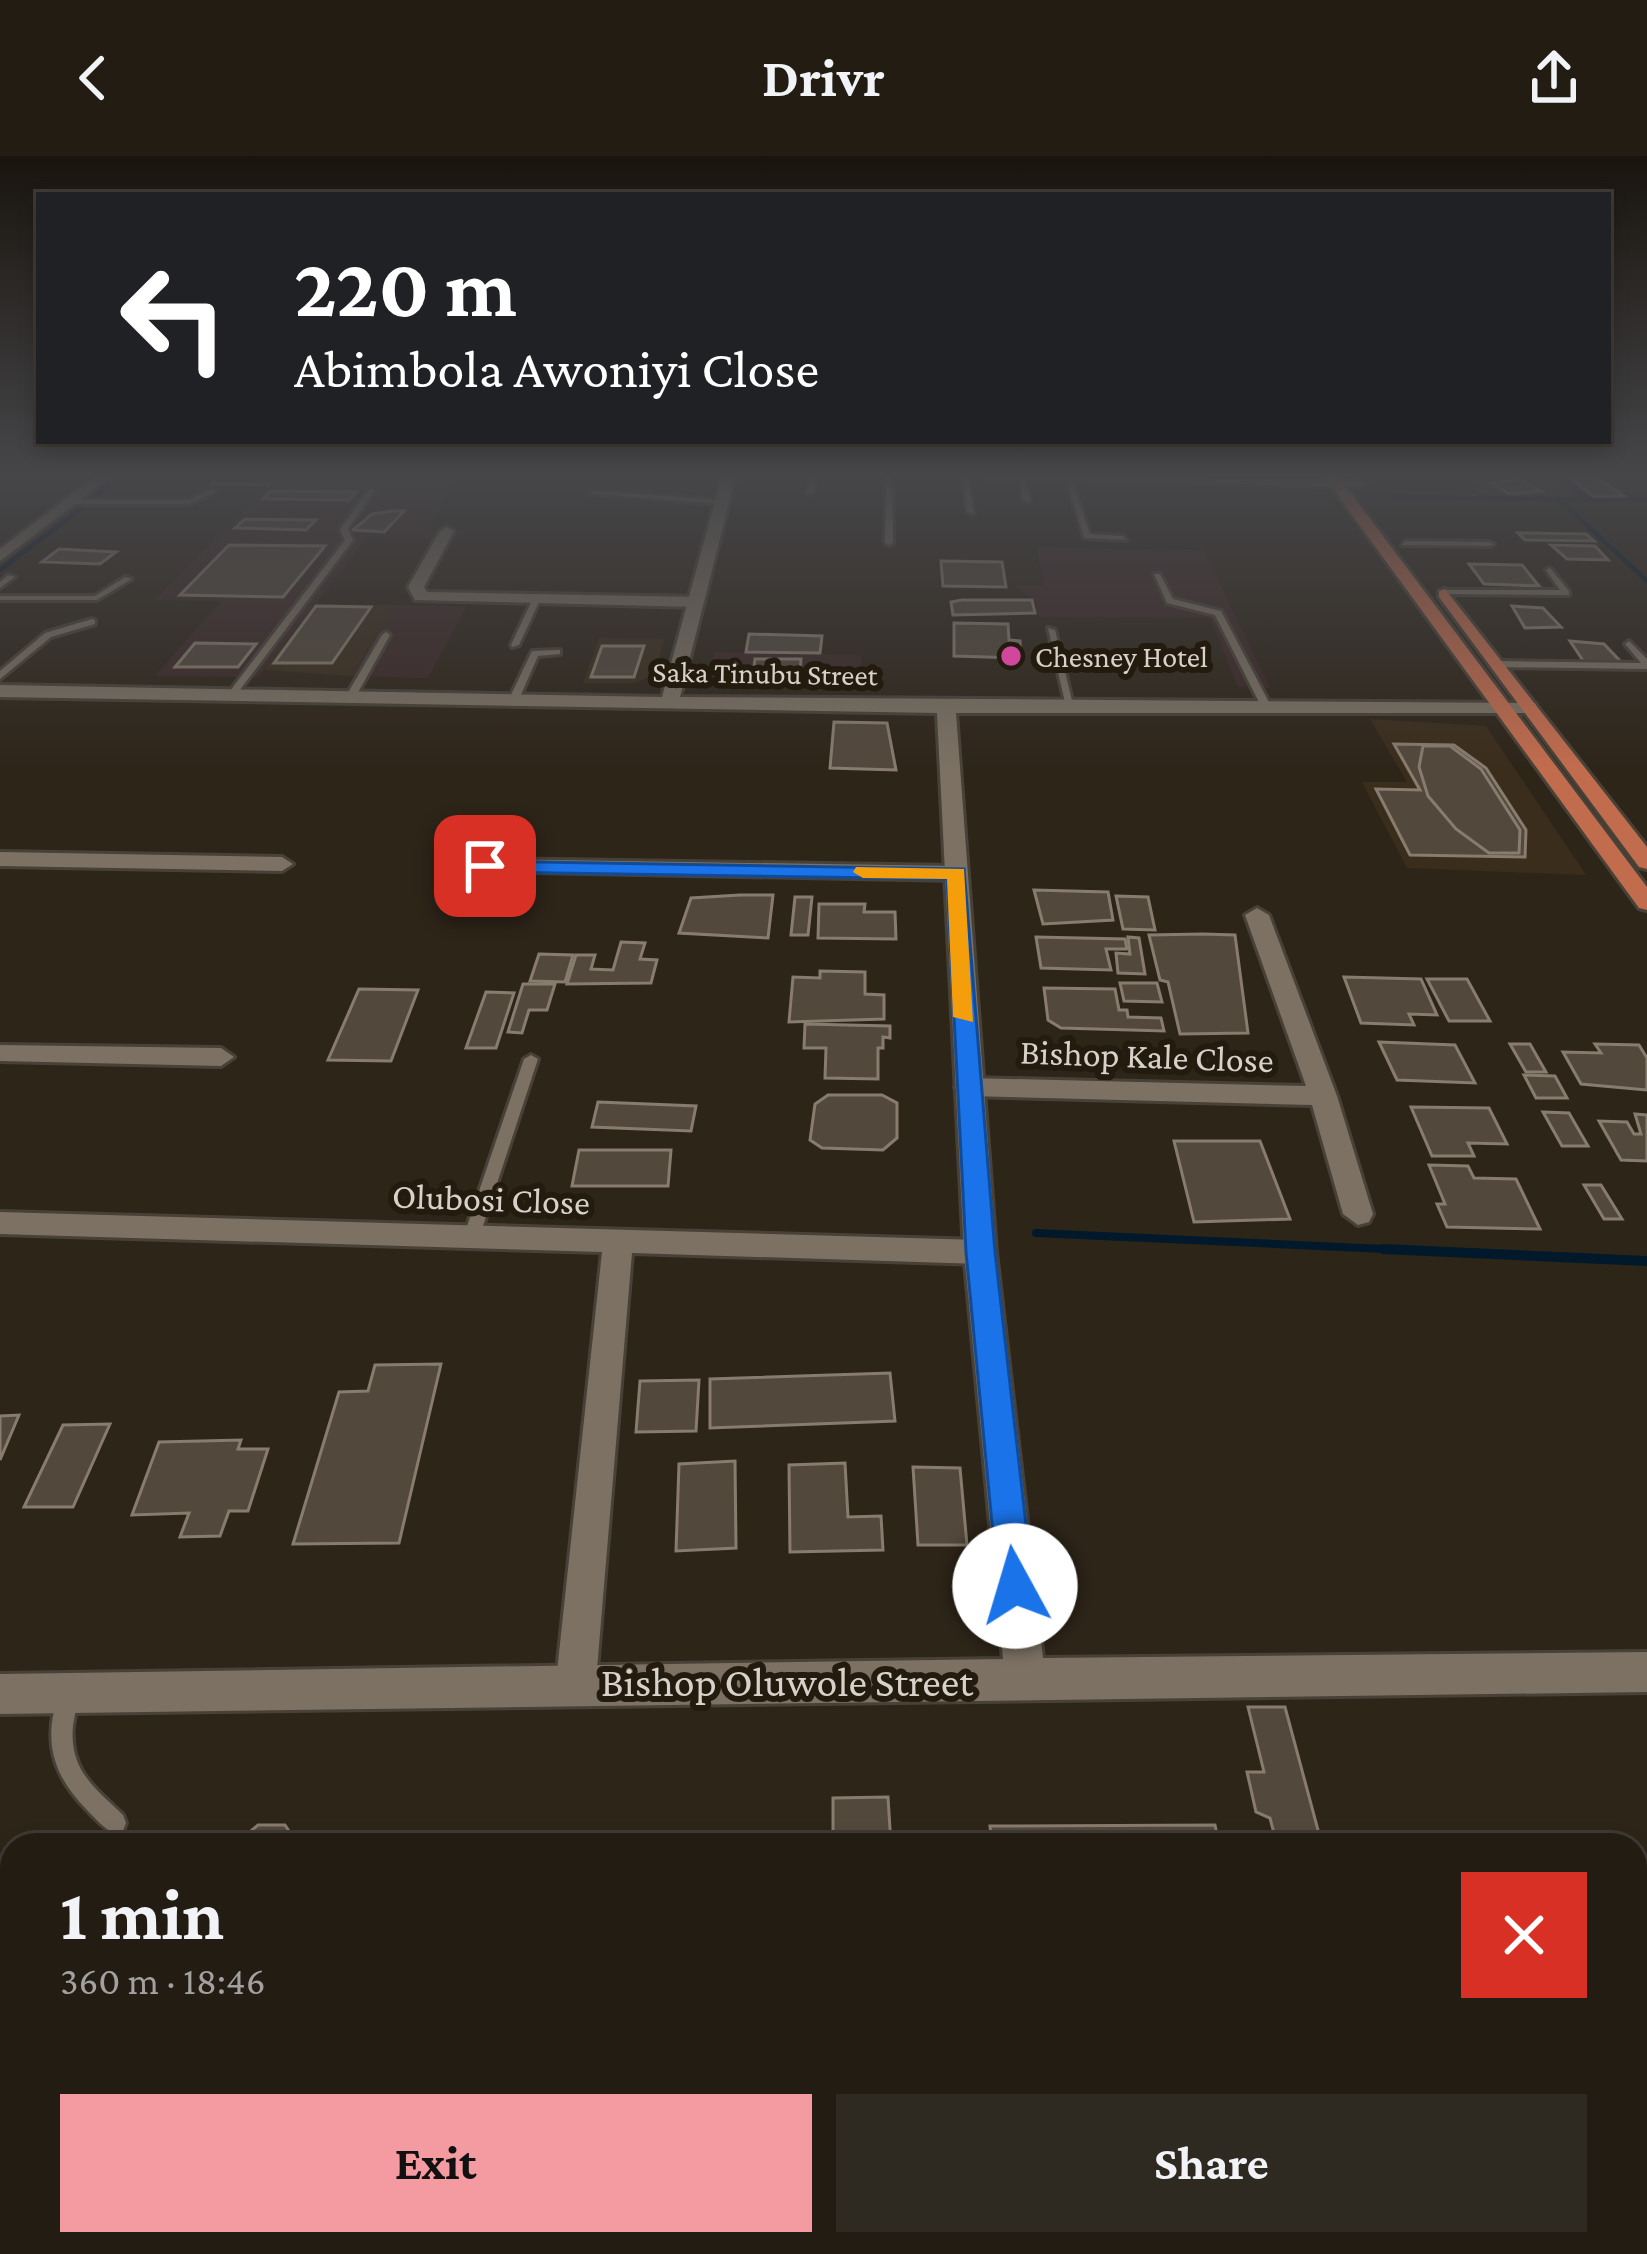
<!DOCTYPE html>
<meta charset="utf-8">
<style>
body{margin:0;font-family:"Crimson Pro",serif;background:#2e2921;color:#f1f3f6;height:100vh;display:flex;flex-direction:column;font-size:45px;white-space:nowrap}
*{box-sizing:border-box;margin:0}
p{font-size:39px;color:#a2a1a0}
.icon{flex:none;width:66px;height:66px;fill:none;stroke:currentColor;stroke-width:2;stroke-linecap:round;stroke-linejoin:round}
.map{position:relative;flex:1;overflow:hidden}
.details{position:absolute;left:0px;top:1677px;width:1647px;height:423px;display:flex;flex-direction:column;background:#221c13;border-radius:36px 36px 0 0;box-shadow:0 6px 18px #0003,0 0 0 3px #3f3a33}
.details>*{flex:none}
.banner{position:absolute;left:36px;top:36px;width:1575px;height:252px;border-radius:0px;box-shadow:0 6px 18px #0003,0 0 0 3px #3f3a33;background:#202124;color:#fff;overflow:hidden}
.pin{position:absolute;display:grid;place-items:center;width:102px;height:102px;color:#fff;margin:-51px;border-radius:24px;box-shadow:0 6px 18px #0006}
.me{position:absolute;width:132px;margin:-66px;rotate:354deg;stroke-linejoin:round;filter:drop-shadow(0 0 9px #0008)}
.turn{display:flex;align-items:center;gap:42px;height:252px;padding:0 60px;font-size:54px}
.turn .icon{width:156px;height:156px;stroke-width:2.5}
.turn b{display:block;font-size:84px;line-height:102px}
.round{display:grid;place-items:center;flex:none;width:126px;height:126px;border-radius:0px;background:#2e2921}
.head{display:flex;align-items:center;justify-content:space-between;height:204px;padding:0 60px}
h1{font-size:72px;font-weight:700;line-height:90px}
.primary-button{display:flex;gap:24px;margin-top:auto;padding:24px 60px}
.primary-button a{flex:1;height:138px;border-radius:0px;background:#f49aa1;color:#111;font-size:48px;font-weight:700;line-height:138px;text-align:center}
.primary-button a+a{background:#2e2921;color:#f1f3f6}
header{display:flex;justify-content:space-between;align-items:center;height:156px;padding:0 60px;background:#221c13;font-size:54px;font-weight:700}
.map>svg:first-child{display:block}
.built{fill:#3b2d1c}
.industrial{fill:#3c2826}
.lines{fill:none;stroke-linecap:round;stroke-linejoin:round}
.stream-far2{stroke:#02192b;stroke-width:4.5}
.stream-far1{stroke:#02192b;stroke-width:8}
.stream{stroke:#02192b;stroke-width:10}
.building{fill:#53483c;stroke:#877c6e;stroke-width:3}
.service-casing{stroke:#484137;stroke-width:6}
.minor-casing{stroke:#484137;stroke-width:6}
.tertiary-casing{stroke:#484137;stroke-width:6}
.secondary-casing{stroke:#484137;stroke-width:6}
.primary-casing{stroke:#484137;stroke-width:6}
.path{stroke:#6c655a;stroke-width:3;stroke-dasharray:1.5 4.5;stroke-linecap:butt}
.service{fill:#7c7163;fill-rule:evenodd}
.minor{fill:#7c7163;fill-rule:evenodd}
.tertiary{fill:#7c7163;fill-rule:evenodd}
.secondary{fill:#7c7163;fill-rule:evenodd}
.primary{fill:#c26c4e;fill-rule:evenodd}
.route{fill:#1a73e8;stroke:#114b97;stroke-width:3}
.slow{fill:#f59e0b}
.hotel-dot{fill:#d1479c;stroke:#241b0f;stroke-width:4.5}
.labels{text-anchor:middle;dominant-baseline:central;stroke-width:12;stroke-linejoin:round;paint-order:stroke}
.far-poi-label{font-size:30px;fill:#d7d1ca;stroke:#241b0f;text-anchor:start}
.far-street-label{font-size:30px;fill:#d7d1ca;stroke:#241b0f}
.street-label{font-size:36px;fill:#d7d1ca;stroke:#241b0f}
.near-street-label{font-size:42px;fill:#d7d1ca;stroke:#241b0f}
</style>
<header><svg class="icon" aria-label="back" viewBox="0 0 24 24"><path d="M15 5l-7 7 7 7"/></svg>Drivr<svg class="icon" aria-label="share" viewBox="0 0 24 24"><path d="M12 15V3M7 8l5-5 5 5M5 13v7h14v-7"/></svg></header>
<div class="map">
<svg width="1647" height="2098" viewBox="0 0 1647 2098">
<rect width="100%" height="100%" fill="#2e2519"/>
<g class="built">
<polygon points="1468,321 1554,322 1574,340 1552,344 1556,350 1406,348 1395,336 1478,337"/>
<polygon points="317,448 395,449 350,520 264,514"/>
<polygon points="599,482 664,483 655,518 634,527 583,527"/>
<polygon points="1370,563 1486,570 1586,719 1407,712 1362,626 1407,626"/>
</g>
<g class="industrial">
<polygon points="281,319 410,319 452,326 429,373 436,375 432,381 368,380 259,521 155,520 221,445 154,444"/>
<polygon points="1036,391 1204,394 1270,532 1238,531 1210,462 1039,461 1035,444 1013,429 1044,430"/>
<polygon points="395,449 467,450 428,522 350,520"/>
<polygon points="714,496 861,499 861,528 715,526 709,521"/>
</g>
<g class="lines">
<g class="stream-far2">
<polyline points="1558,319 1585,343"/>
<polyline points="1394,341 1647,344"/>
<polyline points="93,343 119,322"/>
<polyline points="1559,343 1647,425"/>
<polyline points="0,414 84,351"/>
</g>
<polyline class="stream-far1" points="1036,1077 1449,1096"/>
<polyline class="stream" points="1383,1093 1647,1105"/>
</g>
<g class="building">
<polygon points="221,319 279,319 268,329 211,328"/>
<polygon points="1571,322 1597,322 1624,340 1594,341"/>
<polygon points="1521,324 1541,335 1510,338 1490,327"/>
<polygon points="271,335 356,336 349,344 263,343"/>
<polygon points="393,355 404,355 384,376 353,374 372,358"/>
<polygon points="245,363 316,364 306,374 235,372"/>
<polygon points="1518,377 1586,378 1594,385 1525,384"/>
<polygon points="229,389 325,390 283,441 180,439"/>
<polygon points="1551,389 1595,390 1608,404 1567,403"/>
<polygon points="59,393 116,396 100,408 42,406"/>
<polygon points="941,405 1002,406 1006,431 943,430"/>
<polygon points="1469,408 1522,409 1539,430 1484,428"/>
<polygon points="962,444 1032,444 1035,457 953,459 951,446"/>
<polygon points="316,450 371,451 332,507 274,507"/>
<polygon points="1512,450 1543,452 1561,471 1525,472"/>
<polygon points="954,467 1008,468 1009,484 1020,485 1021,502 954,500"/>
<polygon points="749,478 822,480 820,497 746,496"/>
<polygon points="1570,485 1604,488 1624,509 1586,509"/>
<polygon points="195,487 256,488 238,511 175,511"/>
<polygon points="602,490 644,490 634,521 591,521"/>
<polygon points="755,503 801,503 800,519 753,518"/>
<polygon points="834,566 887,567 896,614 830,612"/>
<polygon points="1394,588 1454,589 1486,612 1526,674 1525,701 1410,699 1376,633 1420,634"/>
<polygon points="1423,590 1450,590 1481,613 1520,674 1519,697 1489,697 1456,673 1428,640 1419,611"/>
<polygon points="1034,734 1108,736 1113,764 1043,768"/>
<polygon points="740,739 773,739 768,782 679,777 691,742"/>
<polygon points="1116,740 1148,741 1155,774 1123,773"/>
<polygon points="795,741 812,741 808,779 791,779"/>
<polygon points="819,748 865,748 864,756 895,756 896,783 818,782"/>
<polygon points="1203,778 1235,779 1248,877 1180,878 1168,826 1160,824 1149,779"/>
<polygon points="1036,781 1125,783 1127,793 1106,793 1111,814 1041,812"/>
<polygon points="1128,781 1139,782 1145,818 1118,817 1116,797 1130,798"/>
<polygon points="621,786 645,787 640,803 657,804 651,827 567,828 576,799 595,799 591,813 613,814"/>
<polygon points="539,798 573,799 565,826 530,825"/>
<polygon points="820,815 865,816 865,838 884,839 884,863 789,866 793,821 820,822"/>
<polygon points="1344,821 1421,823 1437,859 1409,858 1414,869 1361,867"/>
<polygon points="1427,823 1467,823 1490,865 1449,865"/>
<polygon points="1120,827 1157,827 1162,846 1124,845"/>
<polygon points="523,828 555,828 547,854 529,854 522,877 508,876"/>
<polygon points="1044,832 1115,833 1119,854 1127,854 1128,861 1161,862 1164,875 1061,872 1048,864"/>
<polygon points="359,833 418,834 391,905 328,904"/>
<polygon points="486,836 514,837 496,892 466,892"/>
<polygon points="805,868 890,870 890,882 883,881 883,892 878,892 878,923 825,922 826,892 804,892"/>
<polygon points="1379,886 1455,889 1475,927 1397,924"/>
<polygon points="1510,888 1530,888 1546,916 1526,916"/>
<polygon points="1595,888 1639,889 1647,902 1647,934 1581,928 1563,896 1601,897"/>
<polygon points="1524,919 1555,920 1567,942 1536,942"/>
<polygon points="828,939 882,939 897,947 897,982 883,994 822,992 810,984 815,948"/>
<polygon points="598,946 696,950 691,975 592,971"/>
<polygon points="1411,951 1489,952 1507,988 1468,987 1474,1000 1432,1000"/>
<polygon points="1543,956 1569,957 1588,990 1562,990"/>
<polygon points="1635,958 1647,959 1647,1005 1621,1004 1599,965 1627,966 1634,978 1641,978"/>
<polygon points="1174,985 1260,985 1290,1063 1194,1066"/>
<polygon points="579,994 671,994 668,1030 572,1030"/>
<polygon points="1429,1009 1468,1010 1474,1022 1516,1023 1540,1073 1447,1071 1437,1048 1445,1048"/>
<polygon points="1584,1029 1601,1029 1622,1063 1604,1063"/>
<polygon points="441,1208 399,1387 293,1388 339,1236 368,1235 375,1209"/>
<polygon points="890,1217 895,1265 710,1272 710,1223"/>
<polygon points="699,1224 696,1275 636,1276 640,1225"/>
<polygon points="19,1259 0,1304 0,1260"/>
<polygon points="110,1268 73,1351 24,1351 63,1269"/>
<polygon points="241,1284 238,1293 268,1293 248,1355 229,1355 220,1380 180,1381 189,1357 132,1359 159,1286"/>
<polygon points="735,1305 736,1392 676,1395 679,1308"/>
<polygon points="845,1307 848,1361 881,1360 883,1394 790,1396 789,1309"/>
<polygon points="913,1311 960,1312 967,1389 918,1389"/>
<polygon points="1248,1551 1285,1551 1322,1689 1277,1689 1270,1662 1256,1656 1247,1616 1264,1616"/>
<polygon points="888,1641 891,1689 833,1689 833,1642"/>
<polygon points="258,1669 285,1669 298,1689 234,1689"/>
<polygon points="1215,1669 1219,1689 992,1689 990,1670"/>
<polygon points="1635,1724 1647,1724 1647,1787 1635,1755"/>
<polygon points="12,1755 12,2088 274,2088 272,2098 0,2098 0,1764"/>
<polygon points="1635,2057 1647,2058 1647,2098 1537,2098 1534,2088 1635,2088"/>
<rect x="649" y="2088" width="102" height="10"/>
<polygon points="831,2088 901,2088 902,2098 831,2098"/>
<polygon points="1022,2088 1288,2088 1290,2098 1023,2098"/>
</g>
<g class="lines">
<defs>
<g id="service">
<polygon points="811,319 817,319 814,336 810,338 806,336"/>
<polygon points="886,319 892,319 893,387 889,389 885,387"/>
<polygon points="962,319 968,319 974,358 967,356"/>
<polygon points="1019,319 1025,320 1030,346 1023,344"/>
<polygon points="1352,319 1394,319 1355,322"/>
<polygon points="1066,322 1071,323 1090,378 1123,380 1126,384 1084,382"/>
<polygon points="369,333 375,334 348,373 353,384 236,539 230,539 230,535 345,384 340,373"/>
<polygon points="210,334 216,335 190,348 71,348 67,346 71,344 189,344"/>
<polygon points="594,335 722,344 726,346 722,348 592,338"/>
<polygon points="1405,385 1490,386 1494,388 1490,390 1402,389"/>
<polygon points="1550,412 1569,435 1569,439 1443,438 1439,436 1443,434 1560,434 1546,414"/>
<polygon points="1154,418 1160,418 1173,443 1221,455 1273,554 1271,556 1263,554 1215,459 1167,447"/>
<polygon points="8,419 15,421 0,432 0,426"/>
<polygon points="125,421 132,423 97,444 0,444 0,440 95,440"/>
<polygon points="533,442 540,444 519,489 512,491 511,489"/>
<polygon points="92,463 95,464 95,468 51,481 0,523 0,515 45,477"/>
<polygon points="1048,472 1055,474 1074,553 1066,551"/>
<polygon points="386,476 390,479 356,540 348,542 346,540 382,479"/>
<polygon points="1629,485 1647,503 1647,513 1496,511 1492,508 1496,505 1641,507 1625,488"/>
<polygon points="560,494 560,498 538,500 519,543 511,545 509,543 532,495"/>
<polygon points="531,899 538,903 479,1082 476,1086 466,1086 463,1082 524,903"/>
<path d="M68,1529l7,3c4,13 0,24 -2,38 -4,44 21,61 50,89l3,8 -3,8 -8,3c-12,-6 -19,-15 -29,-25 -35,-36 -44,-72 -25,-121z"/>
</g>
<g id="minor">
<polygon points="97,319 113,319 0,405 0,393"/>
<polygon points="447,371 454,375 424,431 427,436 696,441 704,446 696,451 415,444 408,431 440,375"/>
<polygon points="0,696 282,701 293,708 282,715 0,710"/>
<polygon points="485,703 957,710 968,717 957,724 477,715 474,710"/>
<polygon points="1257,752 1269,759 1337,940 1373,1058 1369,1066 1358,1069 1343,1058 1312,949 969,940 955,931 969,922 1306,930 1245,759"/>
<polygon points="0,889 221,892 234,901 221,910 0,905"/>
<polygon points="0,1056 980,1084 991,1088 996,1096 991,1104 980,1108 632,1097 596,1525 590,1539 576,1545 562,1539 556,1525 602,1096 0,1078"/>
</g>
<polygon id="tertiary" points="722,319 736,319 680,541 1535,547 1537,551 1528,557 956,557 996,1096 1043,1502 1647,1496 1647,1536 0,1558 0,1518 1003,1503 964,1096 937,557 0,541 0,529 662,541"/>
<polygon id="secondary" points="979,319 1360,323 1367,327 1360,331 986,323"/>
<g id="primary">
<polygon points="1323,319 1337,319 1647,731 1647,754 1639,752"/>
<polygon points="1445,433 1647,691 1647,713 1639,711 1439,441 1439,435"/>
</g>
</defs>
<use href="#service" class="service-casing"/>
<use href="#minor" class="minor-casing"/>
<use href="#tertiary" class="tertiary-casing"/>
<use href="#secondary" class="secondary-casing"/>
<use href="#primary" class="primary-casing"/>
<polyline class="path" points="1473,339 1477,343"/>
<use href="#service" class="service"/>
<use href="#minor" class="minor"/>
<use href="#tertiary" class="tertiary"/>
<use href="#secondary" class="secondary"/>
<use href="#primary" class="primary"/>
</g>
<linearGradient id="sky" x2="0" y2="1"><stop stop-color="#19140e"/><stop offset="0.52" stop-color="#464649"/><stop offset="1" stop-color="#464649" stop-opacity="0"/></linearGradient>
<rect width="1647" height="613" fill="url(#sky)"/>
<polygon class="route" points="478,705 964,713 995,1096 1033,1430 1028,1442 1015,1446 1003,1442 998,1430 966,1096 947,723 485,716 475,710"/>
<polygon class="slow" points="856,711 964,713 973,866 953,861 947,723 863,722 853,716"/>
<circle class="hotel-dot" cx="1011" cy="500" r="12"/>
<g class="labels">
<g class="far-poi-label">
<text x="1035" y="500">Chesney Hotel</text>
</g>
<g class="far-street-label">
<text transform="translate(765 517) rotate(1)">Saka Tinubu Street</text>
</g>
<g class="street-label">
<text transform="translate(1147 900) rotate(2)">Bishop Kale Close</text>
<text transform="translate(491 1043) rotate(2)">Olubosi Close</text>
</g>
<g class="near-street-label">
<text x="787" y="1525">Bishop Oluwole Street</text>
</g>
</g>
</svg>
<div class="pin" style="left:485px;top:710px;background:#d93025"><svg class="icon" aria-label="arrive" viewBox="0 0 24 24"><path d="M6 21V4h12l-3 4 3 4H6"/></svg></div>
<svg class="me" style="left:1015px;top:1430px" viewBox="-20 -20 40 40"><circle r="19" fill="#fff"/><path d="M0-13L10 11 0 6-10 11z" fill="#1a73e8"/></svg>
<div class="banner">
<div class="turn"><svg class="icon" aria-label="left" viewBox="0 0 24 24"><path d="M17 20v-9H6M10 6l-5 5 5 5"/></svg><div><b>220 m</b>Abimbola Awoniyi Close</div></div>
</div>
<section class="details">
<div class="head"><div><h1>1 min</h1><p>360 m · 18:46</p></div><a class="round" style="background:#d93025;color:#fff"><svg class="icon" aria-label="close" viewBox="0 0 24 24"><path d="M6 6l12 12M18 6L6 18"/></svg></a></div>
<div class="primary-button"><a>Exit</a><a>Share</a></div>
</section>
</div>
